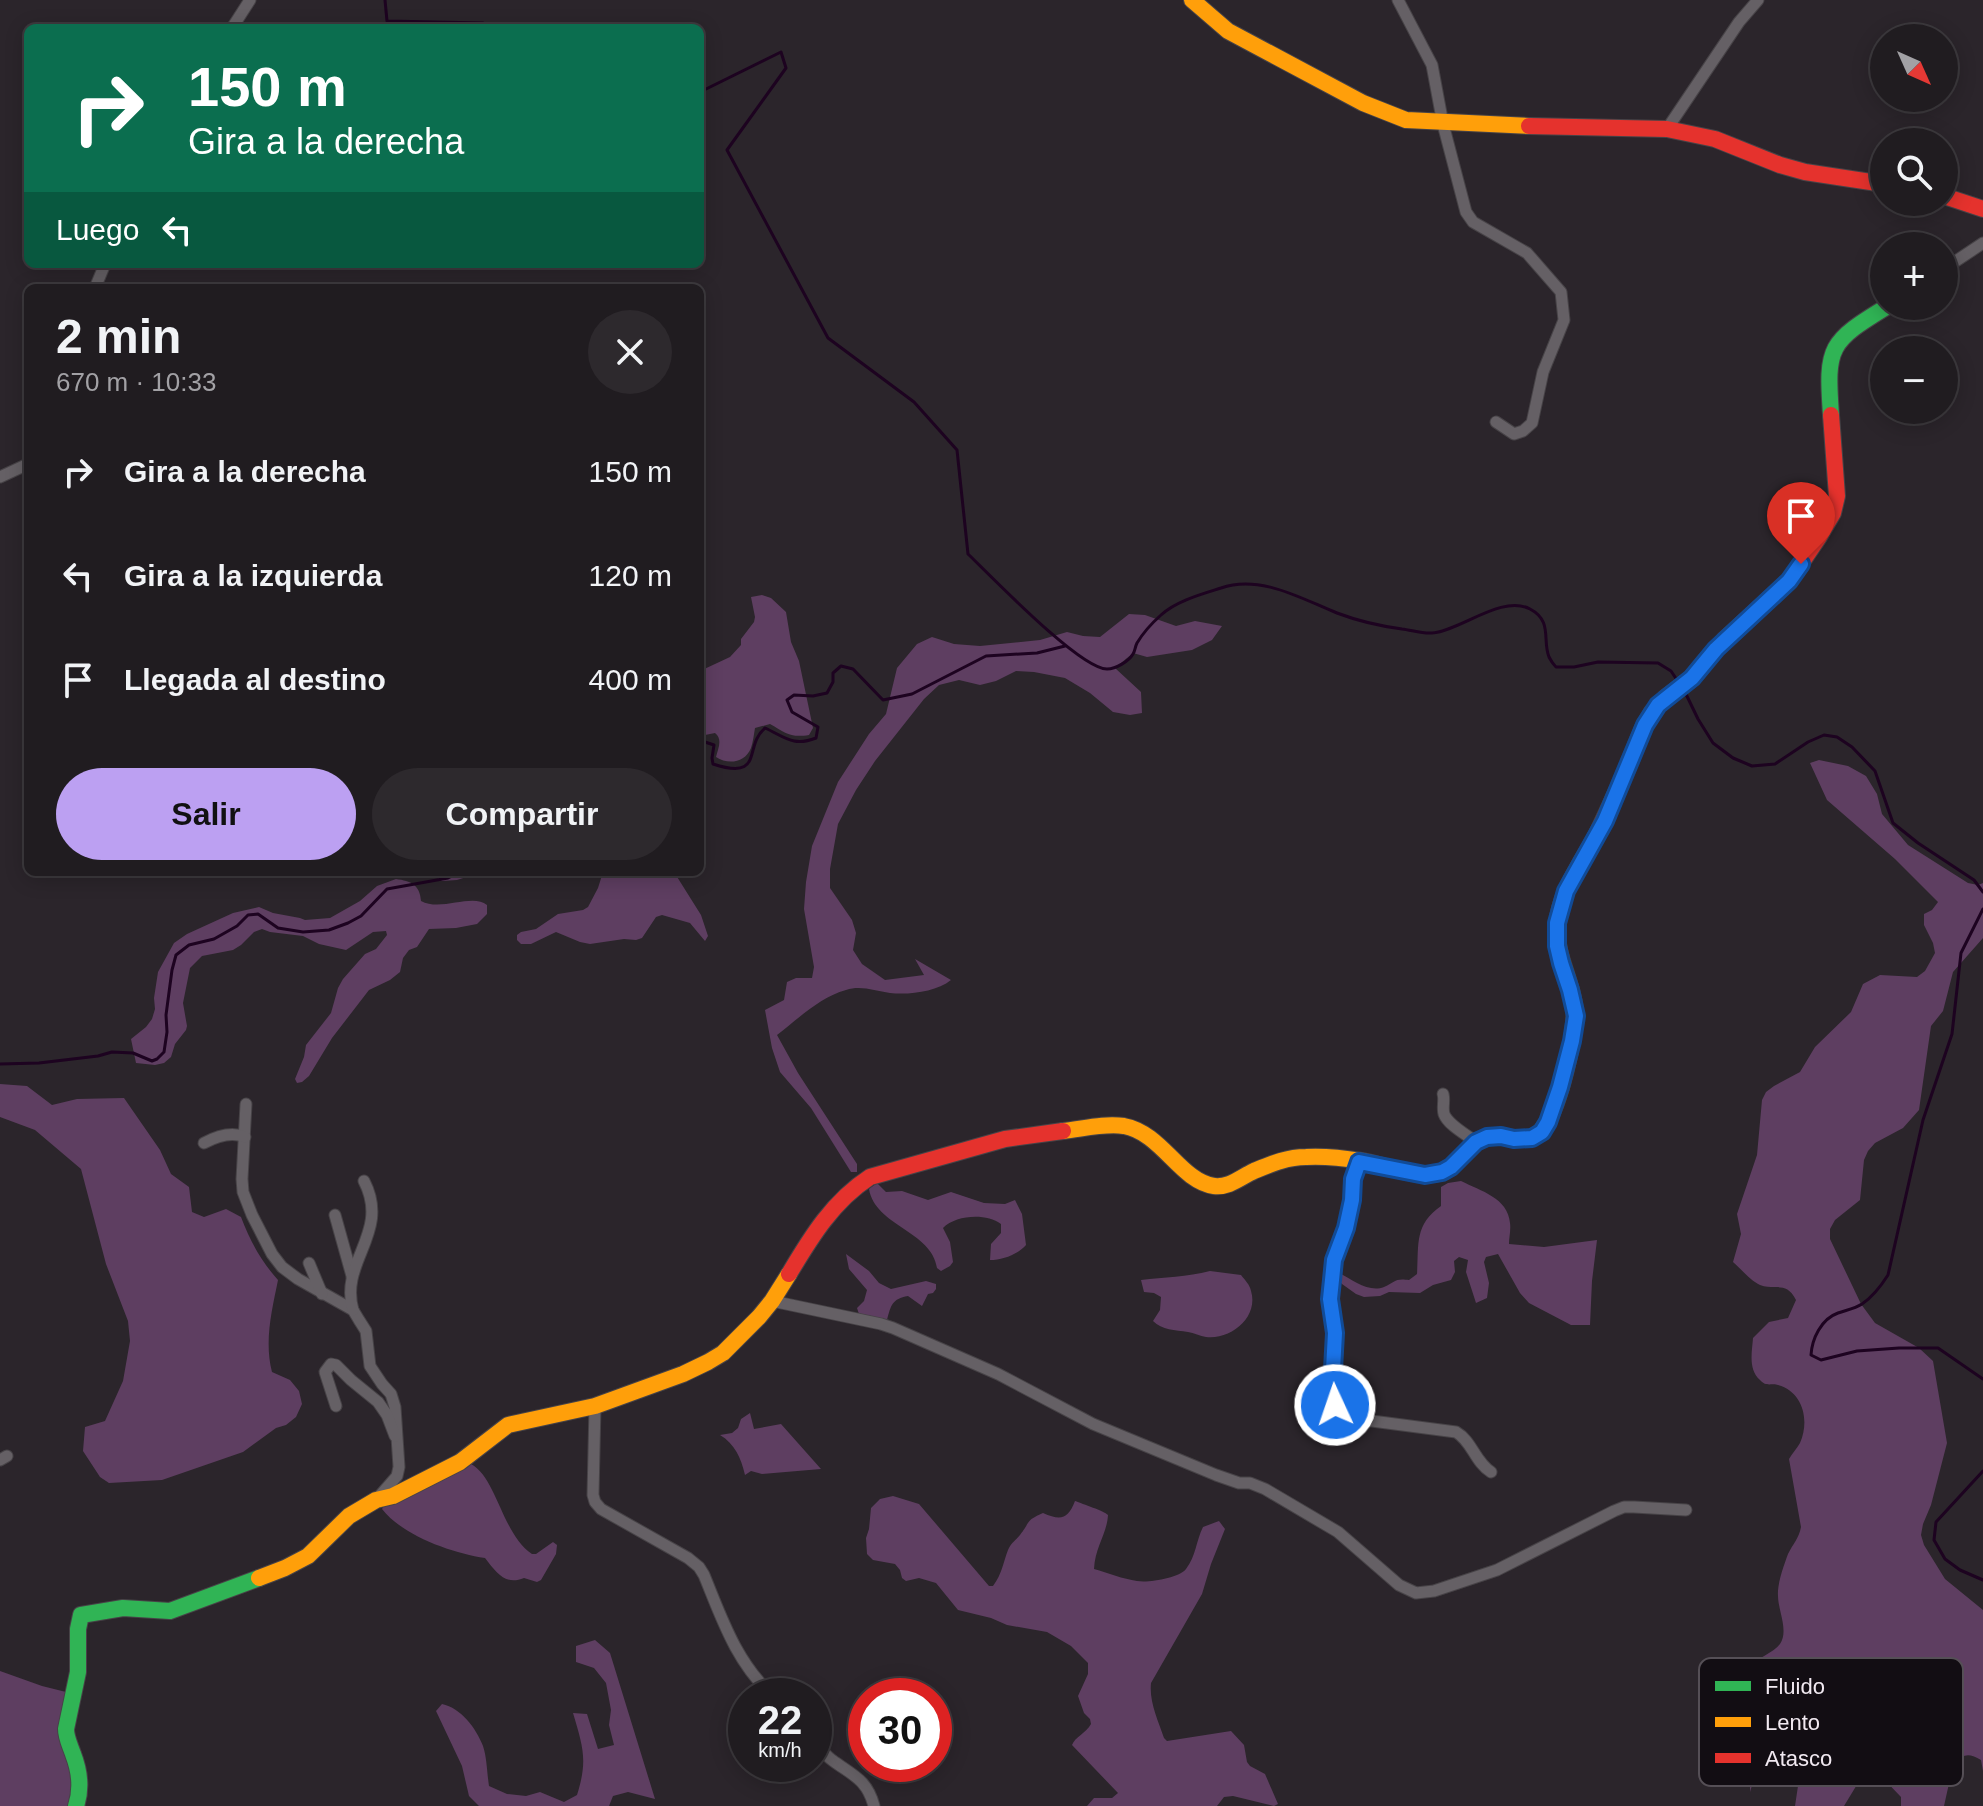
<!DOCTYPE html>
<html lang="es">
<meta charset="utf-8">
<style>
body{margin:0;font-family:Arial,sans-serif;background:#2d292d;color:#f1f3f6;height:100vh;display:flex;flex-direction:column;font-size:30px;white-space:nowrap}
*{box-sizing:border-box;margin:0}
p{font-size:26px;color:#a2a1a5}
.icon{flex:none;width:44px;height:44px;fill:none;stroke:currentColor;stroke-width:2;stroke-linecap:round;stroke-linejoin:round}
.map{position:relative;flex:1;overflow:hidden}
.sheet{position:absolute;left:24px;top:284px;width:680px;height:592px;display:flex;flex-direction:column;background:#201c20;border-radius:12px;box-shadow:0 4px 20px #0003,0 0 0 2px #3d3a3e}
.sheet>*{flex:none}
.guide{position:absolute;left:24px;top:24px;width:680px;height:244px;border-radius:12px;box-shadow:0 4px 20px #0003,0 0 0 2px #3d3a3e;background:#0b6e4f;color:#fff;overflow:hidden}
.needle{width:52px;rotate:135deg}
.fabs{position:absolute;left:1870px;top:24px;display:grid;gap:16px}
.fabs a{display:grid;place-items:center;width:88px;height:88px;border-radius:50%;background:#201c20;box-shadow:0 4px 20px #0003,0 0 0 2px #3d3a3e;font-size:40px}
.speed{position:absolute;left:728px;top:1678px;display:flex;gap:16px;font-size:40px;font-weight:700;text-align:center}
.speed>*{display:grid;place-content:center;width:104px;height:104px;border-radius:50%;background:#201c20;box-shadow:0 4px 20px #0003,0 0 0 2px #3d3a3e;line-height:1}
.speed small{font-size:20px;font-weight:400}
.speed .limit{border:12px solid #d22;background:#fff;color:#111}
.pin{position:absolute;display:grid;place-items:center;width:68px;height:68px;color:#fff;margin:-82px -34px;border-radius:50% 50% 50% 0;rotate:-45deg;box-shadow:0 0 8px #0007}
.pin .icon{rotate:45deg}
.me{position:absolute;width:88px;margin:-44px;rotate:357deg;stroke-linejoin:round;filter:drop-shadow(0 0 6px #0008)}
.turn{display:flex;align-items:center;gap:28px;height:168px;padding:0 32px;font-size:36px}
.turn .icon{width:104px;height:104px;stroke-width:2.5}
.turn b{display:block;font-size:56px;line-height:68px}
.then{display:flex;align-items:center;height:76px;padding:0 32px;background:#0003;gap:16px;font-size:30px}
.round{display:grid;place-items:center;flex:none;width:84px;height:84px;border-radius:42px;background:#2d292d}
.headline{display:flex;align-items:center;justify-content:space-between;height:136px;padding:0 32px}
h1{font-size:48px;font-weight:700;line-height:60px}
.action{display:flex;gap:16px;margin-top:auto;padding:16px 32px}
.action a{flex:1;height:92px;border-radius:48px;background:#bca0f2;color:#111;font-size:32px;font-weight:700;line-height:92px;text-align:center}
.action a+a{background:#2d292d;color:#f1f3f6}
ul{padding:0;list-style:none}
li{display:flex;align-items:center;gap:24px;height:104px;padding:0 32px}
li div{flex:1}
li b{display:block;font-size:30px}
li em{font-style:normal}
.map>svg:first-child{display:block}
.forest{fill:#5e3e61}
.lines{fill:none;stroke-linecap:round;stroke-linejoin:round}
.stream{stroke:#1d0320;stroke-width:3}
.street-casing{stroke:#474347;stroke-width:13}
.fast-casing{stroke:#474347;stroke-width:18}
.slow-casing{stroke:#474347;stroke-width:18}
.jam-casing{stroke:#474347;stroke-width:18}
.street{stroke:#656065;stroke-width:11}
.fast{stroke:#30b455;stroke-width:16}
.slow{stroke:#ff9f0a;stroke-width:16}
.jam{stroke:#e5322d;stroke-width:16}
.route-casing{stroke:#114b97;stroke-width:20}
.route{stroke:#1a73e8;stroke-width:14}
.key{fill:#120d13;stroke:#554f56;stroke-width:2}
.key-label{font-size:22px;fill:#f1e9f1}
</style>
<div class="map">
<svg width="1983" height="1806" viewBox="0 0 1983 1806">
<rect width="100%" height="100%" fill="#2b252b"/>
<g class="forest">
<path d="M762,595l9,3 15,14 5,30 8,19 14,67 -4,7c-19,3 -23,-2 -39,-11l-15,4c-1,6 -2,14 -4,20 -6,15 -23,17 -35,9 2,-8 7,-18 -1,-24l-15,3v-65l30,-14 11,-12v-6l13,-17 1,-5 -4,-20z"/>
<path d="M1129,614l16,1 31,11 19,-5 27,5 -10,14 -20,10 -45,7 -14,-4 -18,15 26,24 1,21 -12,2 -17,-3 -23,-19 -25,-15 -31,-6 -18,-1 -20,10 -16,4 -21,-5 -20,5 -15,14 -49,62 -19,29 -18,34 -8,45v19l22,32 4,13 -3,17 9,14 23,16 39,-5 -9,-16 36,21c-15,12 -42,15 -61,13 -15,-2 -29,-8 -44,-3 -26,7 -48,29 -69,45l21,38 59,91v8h-6l-40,-64 -31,-36 -8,-24 -7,-38 19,-10 3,-18 9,-4h16l2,-11 -10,-58 2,-27 6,-36 26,-64 31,-48 17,-20 11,-46 20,-24 15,-7 22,7 26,2 60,-6 27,-8 16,4 17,1z"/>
<path d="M1819,760l29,6 18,10 11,18 5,20 26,31 60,38 10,2 5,-2v55l-30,34 -10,39 -12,15 -12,84 -16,18 -28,15 -7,8 -4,9 -4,40 -25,20 -5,9v10l31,65 14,19 44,25 14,13 14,82 -16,62 -8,19 -2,11 3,10 21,34 38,31v161l-2,-11c-11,-7 -17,-6 -27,1l-10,45h-43v-9l-21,-22 -9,-3 -10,6 -17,28h-49l9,-60 -17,-5c-30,14 -28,21 -37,51l1,-38 -3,-12 14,-14v-11l-9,-7c-12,1 -33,7 -38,-9 -9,-25 52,-40 65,-57 9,-13 -2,-34 -2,-48 -1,-12 6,-31 10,-42 5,-10 11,-16 13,-27l-12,-68c3,-5 8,-11 11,-16 10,-23 3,-51 -22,-58 -8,-2 -12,2 -18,-5 -12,-10 -8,-28 -7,-42l16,-16 19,-4 8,-18c-10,-20 -20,-9 -36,-15 -9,-4 -19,-16 -27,-23l8,-28 -4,-20 20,-59 5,-55 4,-8 8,-6 26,-14 15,-25 36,-35 12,-28 17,-9 37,2 8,-6 10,-18 -2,-10 -9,-18v-11l8,-4 6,-8 -43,-43 -68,-59 -17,-37z"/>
<polygon points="429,872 482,872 457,880 442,881"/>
<polygon points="603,872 674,872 701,915 708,936 705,941 690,923 662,915 656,917 642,938 636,940 624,939 590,944 580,942 556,932 531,944 521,944 517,940 517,935 521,932 536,929 558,914 583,910 588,907 598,888"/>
<path d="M396,879c15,2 24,6 25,22 20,11 51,-8 66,4v9l-10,10 -21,4 -27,1 -12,18 -8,3 -6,8 -3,14 -10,8 -21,10 -37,48 -23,38 -7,6 -5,1 -2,-4 9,-22 2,-12 25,-32 7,-25 5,-9 22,-25 11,-5 11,-14 -1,-4 -13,1 -27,18 -27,-6 -16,-8 -33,-4 -8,-3 -8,3 -13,13 -8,5 -31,6 -12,12 -7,35 4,23 -1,4 -11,14 -4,13 -7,6 -9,2 -19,-2 -5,-24 15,-12 6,-8 3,-10 -1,-11 4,-26 16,-29 13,-9 46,-21 26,-6 14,6 27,5 5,2 25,-2 30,-17 17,-15z"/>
<path d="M0,1084l27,2 25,19 25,-6 47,-1 36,52 11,24 18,13 3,25 12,5 22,-8 15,8c9,24 20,44 37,63 -6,30 -14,61 -6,92l18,8 9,11 3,13 -6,13 -10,8 -10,3 -33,24 -81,28 -53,3 -9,-6 -17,-26 2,-24 20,-6 18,-40 7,-40 -2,-20 -22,-57 -25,-95 -46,-39 -35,-13z"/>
<path d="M1461,1181c20,10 47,17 49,42 1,7 -1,14 -1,21l35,3 53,-7 -5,41 -2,44h-19l-42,-22 -9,-10 -22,-39 -12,3 -2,5 5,21 -2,15 -11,5 -10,-31 2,-12 -9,-3 -5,4 1,11 -4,8 -18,5 -13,8 -31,-1 -9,4 -16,1 -8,-3 -14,-10 -7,-9 4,-2c14,7 30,20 45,14 12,-5 10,-9 25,-7l8,-6c2,-30 -3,-49 24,-68v-19l7,-4z"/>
<path d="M877,1183l9,9 16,-1 26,9 23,-8 33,11 21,1 10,-4 7,14 4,31c-8,9 -23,15 -36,15l1,-16 10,-11v-9c-15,-11 -45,-9 -58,4l7,14 3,20 -3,4 -9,5 -4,-3c-5,-37 -62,-42 -68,-79z"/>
<path d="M846,1254l23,17 10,12 12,6 35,-8 10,3v5l-3,4 -5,1 -6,12 -14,-10c-16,3 -17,9 -21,24l-28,-6 -2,-6 7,-7 3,-11 -18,-21z"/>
<path d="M1210,1271l31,4c4,5 9,10 10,16 8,26 -20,49 -45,46 -6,-1 -12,-4 -18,-5 -13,-2 -26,-2 -35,-11l7,-11 1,-13 -7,-4 -10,-1 -3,-12c23,-3 46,-3 69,-9z"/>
<path d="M750,1413l4,16 27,-5 40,45 -59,5 -11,-3 -6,4c-4,-17 -10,-31 -25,-40l12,-2 6,-5 3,-9z"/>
<path d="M471,1464c26,14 31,70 61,90h4l17,-12 4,3 -1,9 -15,26 -4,2 -13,-4c-19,8 -28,-6 -39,-20 -33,-5 -82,-22 -103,-49l4,-6z"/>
<path d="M893,1496l26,8 70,82h4c9,-12 10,-23 15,-36 3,-7 8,-10 12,-15 11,-14 5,-14 23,-22 18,8 25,6 32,-12 8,3 29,10 33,14 -1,19 -13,32 -14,54 14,4 29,10 43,12 12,2 42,-3 49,-12 10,-13 10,-28 17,-42l16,-6 6,8 -14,35 -9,30 -51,89c-2,19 7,37 13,55l3,3 64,-10 13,14 3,17 3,4 15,8 13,30 -4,2 -41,-10 -9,1 -7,9h-130l7,-8h18l6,-5 -46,-48c3,-8 14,-12 19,-21l-1,-5 -6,-6 -6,-17 10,-22v-11l-17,-17 -24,-14 -40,-7 -16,-7 -33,-8 -22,-27 -17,-5 -13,3 -4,-3 -2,-8 -5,-6 -22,-4 -6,-6 -1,-16 3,-9 2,-21 9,-9z"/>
<path d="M595,1640l15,13 45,146 -27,-7 -15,4 -4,10h-130l-10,-10 -7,-30 -26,-55 6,-7c19,4 34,24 41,42 4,12 4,27 6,40l18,8 19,2 14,-4 24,10 13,-7c11,-35 6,-48 -4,-82l14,1 11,35 16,-4 -5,-20 2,-15 -5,-27 -12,-15 -18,-6v-16z"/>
<polygon points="0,1671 42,1686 70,1693 75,1783 71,1806 0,1806"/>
</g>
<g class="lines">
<g class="stream">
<polyline points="385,0 387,21 483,23 489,28"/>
<path d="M700,92l81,-40 5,16 -59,82 101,188 86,64 43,48 11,104c23,22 112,115 139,115 9,0 22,-8 26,-15 2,-3 2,-7 4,-11 6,-10 15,-20 24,-28 15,-14 41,-21 60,-27 39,-14 81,11 116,25 21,8 43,13 65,16 9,1 21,5 30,4 28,-2 70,-39 98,-24 23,12 12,31 19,48 2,4 4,7 7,10h18l24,-5 60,1 13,8 6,9"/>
<polyline points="1684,690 1698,719 1713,743 1733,758 1752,766 1775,764 1808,742 1824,735 1837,737 1852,747 1875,771 1893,823 1918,843 1974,880 1983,892"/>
<path d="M700,745l5,-3 9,3 -2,13 1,6c52,17 30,-18 52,-36 20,9 28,19 51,10l2,-11 -26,-15 -5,-12 7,-5 19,1 14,-3 6,-11v-9l8,-7 12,3 30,31 29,-6 74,-38 51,-3 28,-7"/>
<path d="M1983,909l-22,44 -9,81 -29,86 -35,155c-7,11 -14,21 -26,29 -8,5 -16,6 -24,9 -17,6 -26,26 -27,42l10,5 36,-9 42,-3h39l45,31"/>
<polyline points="0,1064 39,1063 98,1056 112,1052 133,1053 152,1061 157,1059 164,1052 167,1032 166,1015 172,970 176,955 189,945 214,939 237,926 248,915 258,914 278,928 303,932 329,930 348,923 361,916 387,889 448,878 460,872"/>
<polyline points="1983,1471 1936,1522 1934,1540 1945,1559 1960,1570 1983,1580"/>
</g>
<defs>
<g id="street">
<polyline points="1398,0 1432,65 1443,124 1466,212 1473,222 1527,253 1561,292 1564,320 1543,372 1532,423 1523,431 1514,434 1496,422"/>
<polyline points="232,28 250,0"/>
<polyline points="1667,129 1739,22 1758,0"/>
<polyline points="1944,269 1983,243"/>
<polyline points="95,288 105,264"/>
<polyline points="0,477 28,464"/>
<path d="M1443,1094c2,6 -1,13 1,20 4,11 23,21 32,28"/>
<polyline points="246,1104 242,1179 243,1192 252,1215 272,1254 282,1267 298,1279 353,1310 359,1320 366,1331 370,1366 382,1384 391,1394 395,1407 399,1467 397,1476 376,1500"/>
<path d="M204,1143c13,-7 27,-12 41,-6"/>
<path d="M1359,1162c-8,22 -6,44 -13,67 -5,16 -12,30 -14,47 -2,20 2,37 3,56 1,25 -15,73 14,86l107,14c16,9 19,30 35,40"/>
<polyline points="335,1215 352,1276"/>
<polyline points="309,1263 322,1294"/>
<polyline points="772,1301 881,1324 893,1328 998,1374 1093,1424 1216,1475 1239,1483 1250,1483 1265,1489 1338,1532 1399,1585 1416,1593 1434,1591 1497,1570 1614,1511 1624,1507 1634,1507 1686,1510"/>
<path d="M353,1310c-14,-49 38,-77 11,-129"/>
<polyline points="336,1406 325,1372 331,1364 336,1365 351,1380 378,1402 387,1415 395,1436"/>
<path d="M595,1406l-2,89 2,7 6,7 87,49 11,9 5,8c18,44 32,87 69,121"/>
<polyline points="0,1460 7,1456"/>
<path d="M814,1741c6,7 11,14 18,19 20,15 35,19 42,46"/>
</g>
<g id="fast">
<path d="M1831,415c-5,-69 -2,-73 57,-109"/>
<path d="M1472,1146c26,-22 50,4 68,-14 19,-18 38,-103 34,-129 -4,-26 -19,-50 -17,-77 2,-33 24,-62 39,-90"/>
<path d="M76,1806c6,-18 4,-34 -3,-52 -3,-9 -7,-16 -7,-25l12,-57v-43l3,-14 42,-7 47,3 89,-33"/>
</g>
<g id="slow">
<polyline points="1192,0 1228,31 1363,103 1406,120 1529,126"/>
<path d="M1063,1131c19,-2 41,-8 61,-5 38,7 56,55 90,60 15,2 27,-9 40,-15 17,-7 33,-14 52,-14 18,-1 37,1 55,4 23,4 62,20 84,10 11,-6 18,-17 27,-25"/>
<polyline points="259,1578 285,1568 308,1556 349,1516 376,1500 393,1496 460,1462 508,1425 595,1406 683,1374 708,1362 723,1353 759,1317 772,1301 789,1274"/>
</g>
<g id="jam">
<polyline points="1529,126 1667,129 1715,139 1780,165 1805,172 1884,184"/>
<polyline points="1944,196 1983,209"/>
<polyline points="1596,836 1621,782 1643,728 1652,712 1665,698 1693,677 1724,640 1789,581 1819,537 1833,513 1837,496 1831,415"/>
<path d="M789,1274c22,-37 44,-73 81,-97l135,-38 58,-8"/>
</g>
</defs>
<use href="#street" class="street-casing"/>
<use href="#fast" class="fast-casing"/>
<use href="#slow" class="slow-casing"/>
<use href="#jam" class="jam-casing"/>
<use href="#street" class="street"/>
<use href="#fast" class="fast"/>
<use href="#slow" class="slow"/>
<use href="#jam" class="jam"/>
</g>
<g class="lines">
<defs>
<polyline id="route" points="1335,1405 1332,1388 1335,1333 1330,1299 1332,1280 1334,1260 1346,1228 1352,1200 1353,1179 1359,1162 1425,1175 1442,1172 1451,1167 1476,1142 1487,1137 1501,1136 1514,1139 1532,1138 1542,1132 1548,1122 1560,1087 1572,1041 1576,1016 1570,990 1561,963 1557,946 1557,923 1566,891 1605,821 1645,725 1658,705 1692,678 1716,649 1789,581 1801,564"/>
</defs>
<use href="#route" class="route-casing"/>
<use href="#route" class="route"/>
</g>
<rect x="1699" y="1658" width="264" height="128" rx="12" class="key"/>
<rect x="1715" y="1681" width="36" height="10" fill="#30b455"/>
<rect x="1715" y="1717" width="36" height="10" fill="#ff9f0a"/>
<rect x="1715" y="1753" width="36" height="10" fill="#e5322d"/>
<g class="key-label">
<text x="1765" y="1694">Fluido</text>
<text x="1765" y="1730">Lento</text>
<text x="1765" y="1766">Atasco</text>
</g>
</svg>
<div class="fabs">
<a><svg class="needle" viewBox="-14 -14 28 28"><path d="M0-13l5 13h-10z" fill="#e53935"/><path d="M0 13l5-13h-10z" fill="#a2a1a5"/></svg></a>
<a><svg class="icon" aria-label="search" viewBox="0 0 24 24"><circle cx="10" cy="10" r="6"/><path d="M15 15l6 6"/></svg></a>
<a>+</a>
<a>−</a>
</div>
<div class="speed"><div>22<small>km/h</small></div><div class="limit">30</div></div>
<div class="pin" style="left:1801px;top:564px;background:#d93025"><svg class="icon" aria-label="arrive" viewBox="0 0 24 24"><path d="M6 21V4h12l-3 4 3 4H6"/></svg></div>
<svg class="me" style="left:1335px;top:1405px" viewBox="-20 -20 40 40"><circle r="17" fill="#1a73e8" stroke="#fff" stroke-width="3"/><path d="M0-11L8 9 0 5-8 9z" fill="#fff"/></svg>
<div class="guide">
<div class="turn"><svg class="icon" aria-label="right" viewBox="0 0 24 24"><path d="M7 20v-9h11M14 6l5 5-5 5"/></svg><div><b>150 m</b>Gira a la derecha</div></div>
<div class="then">Luego<svg class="icon" aria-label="left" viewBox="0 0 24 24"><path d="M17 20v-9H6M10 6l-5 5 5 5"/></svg></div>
</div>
<section class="sheet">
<div class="headline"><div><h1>2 min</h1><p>670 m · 10:33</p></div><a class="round"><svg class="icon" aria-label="close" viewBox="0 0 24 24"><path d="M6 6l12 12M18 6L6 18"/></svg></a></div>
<ul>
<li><svg class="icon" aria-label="right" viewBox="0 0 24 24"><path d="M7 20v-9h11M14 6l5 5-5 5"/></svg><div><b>Gira a la derecha</b></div><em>150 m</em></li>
<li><svg class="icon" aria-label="left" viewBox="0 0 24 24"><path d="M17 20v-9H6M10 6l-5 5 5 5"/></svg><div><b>Gira a la izquierda</b></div><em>120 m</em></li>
<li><svg class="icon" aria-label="arrive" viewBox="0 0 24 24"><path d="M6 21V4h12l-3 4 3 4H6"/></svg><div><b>Llegada al destino</b></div><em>400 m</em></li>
</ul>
<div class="action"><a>Salir</a><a>Compartir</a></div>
</section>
</div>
